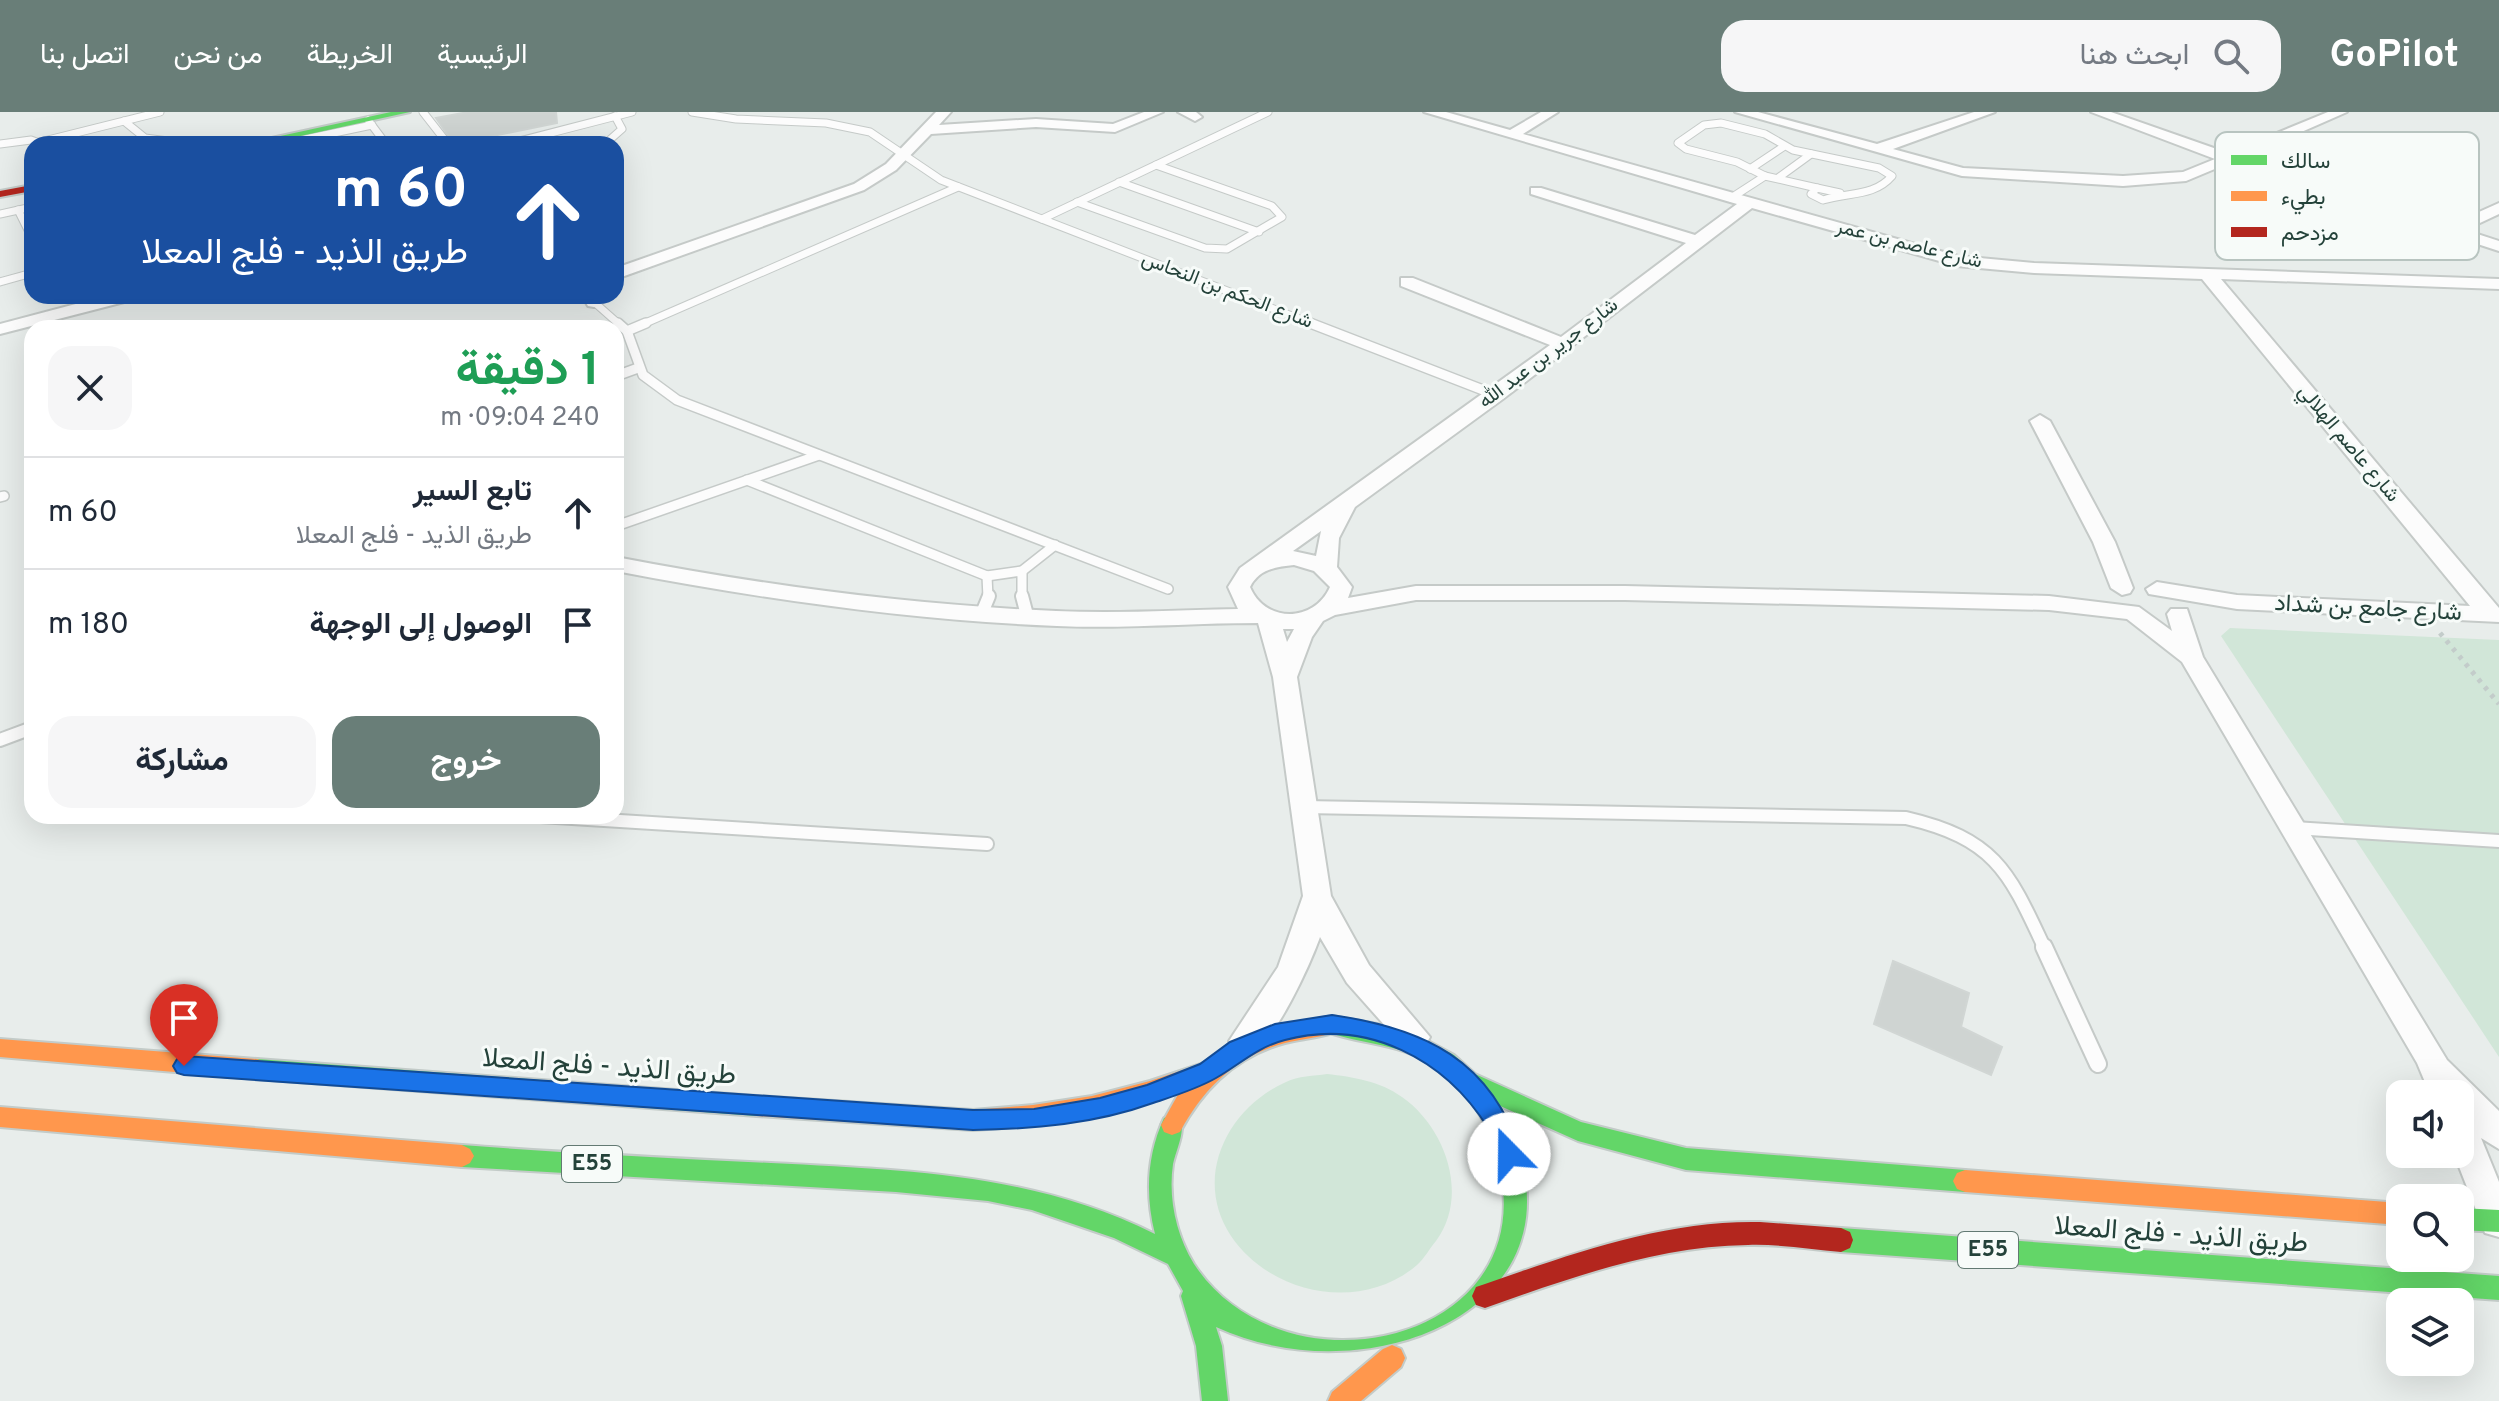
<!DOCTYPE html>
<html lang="ar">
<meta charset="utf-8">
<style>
body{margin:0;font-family:Overpass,Vazirmatn,sans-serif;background:#f6f6f7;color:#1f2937;direction:rtl;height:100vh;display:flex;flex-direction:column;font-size:30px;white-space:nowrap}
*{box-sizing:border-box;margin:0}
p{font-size:26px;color:#747a83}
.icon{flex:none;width:44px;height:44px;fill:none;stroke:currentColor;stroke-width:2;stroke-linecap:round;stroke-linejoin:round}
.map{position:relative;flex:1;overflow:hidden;direction:ltr}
.drawer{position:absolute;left:24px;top:208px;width:600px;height:504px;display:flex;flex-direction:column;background:#fff;border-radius:24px;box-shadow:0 8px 32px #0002;direction:rtl}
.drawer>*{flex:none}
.hud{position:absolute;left:24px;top:24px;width:600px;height:168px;border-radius:24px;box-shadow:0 8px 32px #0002;direction:rtl;background:#1a4fa0;color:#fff;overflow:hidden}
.controls{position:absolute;left:2386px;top:968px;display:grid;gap:16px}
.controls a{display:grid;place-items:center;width:88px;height:88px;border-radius:16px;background:#fff;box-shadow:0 8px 32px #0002;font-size:40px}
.pin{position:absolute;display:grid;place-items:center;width:68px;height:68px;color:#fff;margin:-82px -34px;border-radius:50% 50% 50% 0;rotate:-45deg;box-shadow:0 0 8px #0007}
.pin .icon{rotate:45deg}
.me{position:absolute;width:88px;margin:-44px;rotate:338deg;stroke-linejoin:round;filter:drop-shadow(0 0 6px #0008)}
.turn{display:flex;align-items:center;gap:28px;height:168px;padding:0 24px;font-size:36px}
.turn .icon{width:104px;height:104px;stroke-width:2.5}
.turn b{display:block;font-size:56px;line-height:68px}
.round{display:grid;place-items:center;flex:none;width:84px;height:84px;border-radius:24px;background:#f6f6f7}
.head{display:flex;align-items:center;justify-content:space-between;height:136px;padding:0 24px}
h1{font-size:48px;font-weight:700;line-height:60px;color:#1e9e55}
.cta{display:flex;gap:16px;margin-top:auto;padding:16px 24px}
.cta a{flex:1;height:92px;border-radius:24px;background:#697e78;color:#fff;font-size:32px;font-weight:700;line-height:92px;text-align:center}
.cta a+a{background:#f6f6f7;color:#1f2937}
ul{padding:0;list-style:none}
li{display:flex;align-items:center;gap:24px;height:112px;padding:0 24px;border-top:2px solid #e0e1e3}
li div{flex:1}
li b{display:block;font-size:30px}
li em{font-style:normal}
header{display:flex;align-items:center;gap:48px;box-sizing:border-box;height:112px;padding:0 40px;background:#697e78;color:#fff}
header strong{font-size:38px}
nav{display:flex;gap:44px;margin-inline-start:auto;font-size:28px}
.search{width:560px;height:72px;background:#f6f6f7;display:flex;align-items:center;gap:20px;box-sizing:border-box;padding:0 28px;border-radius:24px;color:#747a83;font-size:30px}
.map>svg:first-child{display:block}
.green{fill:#d1e6d8}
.building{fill:#cfd4d2;stroke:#d1d6d4;stroke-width:2}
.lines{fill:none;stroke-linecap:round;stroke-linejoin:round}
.lane-far3-casing{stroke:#c5cac8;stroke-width:9}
.lane-far2-casing{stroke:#c5cac8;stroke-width:12}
.lane-far1-casing{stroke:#c5cac8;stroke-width:16}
.lane-casing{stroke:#c5cac8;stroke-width:20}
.street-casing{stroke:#c5cac8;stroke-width:4}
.fast-casing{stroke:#c3cbc8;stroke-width:4}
.slow-casing{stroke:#c3cbc8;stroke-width:4}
.jam-casing{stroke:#c3cbc8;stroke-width:4}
.path{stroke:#c3ccca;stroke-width:5;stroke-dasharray:4 6;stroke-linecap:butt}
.lane-far3{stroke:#fcfcfc;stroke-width:7}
.lane-far2{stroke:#fcfcfc;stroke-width:9}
.lane-far1{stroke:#fcfcfc;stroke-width:12}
.lane{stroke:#fcfcfc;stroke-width:16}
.street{fill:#fcfcfc;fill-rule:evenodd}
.fast{fill:#63d668;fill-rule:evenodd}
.slow{fill:#ff974d;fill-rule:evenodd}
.jam{fill:#b3261e;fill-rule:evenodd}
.route{fill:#1a73e8;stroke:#114b97;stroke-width:2}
.labels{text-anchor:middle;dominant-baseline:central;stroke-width:6;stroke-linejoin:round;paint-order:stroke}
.far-street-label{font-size:20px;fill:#24423a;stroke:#f7fbf9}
.shield{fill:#f7fbf9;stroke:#637a73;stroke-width:2}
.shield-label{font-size:22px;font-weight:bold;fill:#24423a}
.street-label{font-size:24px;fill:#24423a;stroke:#f7fbf9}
.near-street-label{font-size:28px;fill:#24423a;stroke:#f7fbf9}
.key{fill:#f7fbf9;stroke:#b8c4c0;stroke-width:2}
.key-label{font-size:22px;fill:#24423a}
</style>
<header>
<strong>GoPilot</strong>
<div class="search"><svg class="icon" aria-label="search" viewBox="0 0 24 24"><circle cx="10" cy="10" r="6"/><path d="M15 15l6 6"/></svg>ابحث هنا</div>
<nav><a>الرئيسية</a><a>الخريطة</a><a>من نحن</a><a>اتصل بنا</a></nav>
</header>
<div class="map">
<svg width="2499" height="1289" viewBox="0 0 2499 1289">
<rect width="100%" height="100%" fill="#e8edeb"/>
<g class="green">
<polygon points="2230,516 2499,528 2499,945 2221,524"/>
<path d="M1327,962c26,3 53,7 75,23 43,30 68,98 34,144 -6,7 -12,18 -19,24 -56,48 -146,30 -186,-29 -39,-59 -3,-128 55,-154 12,-6 28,-6 41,-8z"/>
</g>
<g class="building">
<polygon points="468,0 556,0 557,11 454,32 436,6"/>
<polygon points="1893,849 1969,881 1961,915 2002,935 1991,963 1874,912"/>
</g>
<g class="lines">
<defs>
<g id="lane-far3">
<polyline points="423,0 448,32"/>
<polyline points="692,0 736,7 826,11 870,20 941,68 1315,213"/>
<polyline points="368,8 386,32"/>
<polyline points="124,9 145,26 191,32"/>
<path d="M1721,11l44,11 28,16 86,18 13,8c-18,21 -44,16 -69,24l-12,-6 6,-6 -52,-12 -28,-14 -51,-13 -8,-6 26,-18z"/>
<polyline points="40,30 160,0"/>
<polyline points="291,30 372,13"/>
<polyline points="0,32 31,28 42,32"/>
<polyline points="508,32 632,0"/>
<polyline points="605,32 622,17 615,4"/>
<polyline points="1750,57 1783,35"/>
<polyline points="1778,66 1811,42"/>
<polyline points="1119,70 1259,120"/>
<polyline points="1817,76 1840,81"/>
<polyline points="1731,86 1765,64"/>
<polyline points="1077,90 1205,136 1227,137 1282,105 1272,94 1156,53"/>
<polyline points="18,98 32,126"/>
<polyline points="0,102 32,95"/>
<polyline points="1042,107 1268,0"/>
<polyline points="0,170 32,161"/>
<polyline points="594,190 620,213"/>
<polyline points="641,213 958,75"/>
</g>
<g id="lane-far2">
<polyline points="618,211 627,219 643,263 677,288 1168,477"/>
<polyline points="1310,211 1496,283"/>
<polyline points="627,219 646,211"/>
<polyline points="616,264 638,256"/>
<polyline points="747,368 987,464 1022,459 1055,433"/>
<polyline points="0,385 4,384"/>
<polyline points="616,414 819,343"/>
<polyline points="1022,459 1022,486"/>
<polyline points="987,464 988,486"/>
</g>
<g id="lane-far1">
<polyline points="1022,484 1027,503"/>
<polyline points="982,501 989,484"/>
<polyline points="0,628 32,616"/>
<path d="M1304,695l602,11c90,21 103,54 139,131"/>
<polyline points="540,704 987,732"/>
<polyline points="2294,716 2499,729"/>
</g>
<polyline id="lane" points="2044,835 2098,952"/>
<g id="street">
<polygon points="936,0 951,0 939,13 1036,7 1113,12 1144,0 1163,0 1115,20 1036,15 931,22 896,58 864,78 616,167 616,156 854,72 886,52"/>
<polygon points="1178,0 1196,0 1202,5 1195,9"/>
<path d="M1424,0h22l64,18 31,-18h17l-35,22 435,122 76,7 465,16v10l-278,-10 278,329v14l-262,-13 -88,-15 -3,-5 11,-7 80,13 233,11 -268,-327 -168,-6 -77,-7 -205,-58 -249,191 -148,108 -16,31 -2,29 15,20 -4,11 68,-12h209l424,10 90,11 33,24 -5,-17 4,-5h16l16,48 244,403 52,51v38l-18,-11 18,44v55l-14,-4 -31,-79h6v-60h-30l-13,-31 -235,-401 -55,-43 -78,-9 -424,-10h-209l-81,15 -12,6 -11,16 -15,40 34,219 38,69 61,72 -5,9 -11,4 -11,-4 -56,-63 -27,-46c-9,25 -44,104 -68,115 -7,3 -11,1 -18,-2l-5,-9 49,-74 25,-71 -30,-219 -15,-54c-67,0 -134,6 -201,3 -149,-6 -295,-27 -441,-55v-14c146,28 292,48 440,54 61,3 121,-1 182,-2l-10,-22 12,-19 310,-223 -149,-59v-8h12l148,59 125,-94 -155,-49v-6h10l154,47 42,-31zM1321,419l-5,25 -23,-5zM1294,453l20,6 16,16c-16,36 -65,36 -80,0 9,-18 26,-20 44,-22zM1283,517h11l-7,13z"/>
<polygon points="1735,0 1758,0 1877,32 1974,0 1995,0 1893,37 1963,56 2123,64 2183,60 2215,47 2091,0 2111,0 2228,41 2328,0 2347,0 2242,46 2450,113 2499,91 2499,102 2465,118 2499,129 2499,139 2229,51 2186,69 2123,74 1962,64"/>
<polygon points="106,184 135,184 132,188 0,222 0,212"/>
<polygon points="582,184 600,184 603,190 594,195 588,194"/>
<polygon points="2040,303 2050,309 2115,430 2133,476 2130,481 2122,483 2111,476 2093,430 2030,309"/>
</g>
<g id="fast">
<polygon points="391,0 410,0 264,32 244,32"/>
<path d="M1332,904l45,8 51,17 26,14 21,19 106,48 105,26 279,22 8,3 4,8 -4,8 -8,3 -279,-22 -108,-29 -80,-36c111,194 -121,296 -282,222l6,19 6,55h-26l-6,-55 -15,-50 2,-5 -15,-27 -54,-26 -82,-28 -44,-9 -92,-9 -434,-25 -8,-4 -4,-7 4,-7 8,-4c103,8 206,13 309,18 134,7 261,10 384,71 -10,-40 -8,-79 9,-116l8,-3 8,3c6,13 -4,32 -7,46 -5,34 3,71 21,100 90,137 348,80 305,-99 -9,-38 -28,-73 -60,-96 -38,-27 -74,-23 -115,-38l-3,-6 3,-6z"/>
<polygon points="257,947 757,984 765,987 768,994 765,1001 757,1004 257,967 249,964 246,957 249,950"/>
<polygon points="2460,1096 2499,1098 2499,1120 2460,1118"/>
<polygon points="1841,1116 2499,1164 2499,1188 1841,1140 1832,1136 1829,1128 1832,1120"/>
</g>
<g id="slow">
<path d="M1332,904l8,3 3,6 -3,6c-18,6 -37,8 -55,12 -49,13 -82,46 -105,89l-8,3 -8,-3 -3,-7 19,-34 -88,25 -89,12 -30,2 -216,-14 -8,-3 -3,-7 3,-7 8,-3 216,14 60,-5 59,-9 58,-15 57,-19 44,-26 30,-10z"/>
<polygon points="0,927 257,947 265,950 268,957 265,964 257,967 0,945"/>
<polygon points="0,995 462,1033 470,1037 474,1044 470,1051 462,1055 0,1015"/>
<polygon points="1965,1058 2400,1091 2400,1113 1965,1080 1957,1077 1953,1069 1957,1061"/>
<polygon points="1392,1233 1401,1237 1405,1246 1401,1255 1361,1289 1328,1289 1332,1280 1383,1237"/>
</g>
<g id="jam">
<polygon points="32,73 32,79 0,85 0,79"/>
<path d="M1760,1110l81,6 9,4 3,8 -3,8 -9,4c-31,-3 -62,-8 -93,-7 -91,1 -178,33 -263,63l-9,-3 -4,-9 4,-9 9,-3c89,-31 180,-64 275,-62z"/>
</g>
</defs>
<use href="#lane-far3" class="lane-far3-casing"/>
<use href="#lane-far2" class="lane-far2-casing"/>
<use href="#lane-far1" class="lane-far1-casing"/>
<use href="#lane" class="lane-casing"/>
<use href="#street" class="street-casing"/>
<use href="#fast" class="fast-casing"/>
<use href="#slow" class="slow-casing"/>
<use href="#jam" class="jam-casing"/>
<polyline class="path" points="2440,521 2499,592"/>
<use href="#lane-far3" class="lane-far3"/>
<use href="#lane-far2" class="lane-far2"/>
<use href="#lane-far1" class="lane-far1"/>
<use href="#lane" class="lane"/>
<use href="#street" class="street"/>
<use href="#fast" class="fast"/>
<use href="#slow" class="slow"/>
<use href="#jam" class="jam"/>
</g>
<path class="route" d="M1332,903c92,13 160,45 189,139l-3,8 -9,3 -8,-3c-5,-11 -6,-24 -13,-34 -43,-69 -121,-110 -203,-88 -28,7 -46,25 -69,38 -19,11 -42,18 -63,25 -58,21 -119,26 -180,27l-789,-55 -7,-2 -4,-7 4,-7 7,-3 789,54 61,-1 66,-11 47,-13 53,-21 30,-22 45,-18z"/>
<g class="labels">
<g class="far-street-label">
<text transform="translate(1909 133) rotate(14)">شارع عاصم بن عمر</text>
<text transform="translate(1227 179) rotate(21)">شارع الحكم بن النحاس</text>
<text transform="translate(1549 242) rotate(-37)">شارع جرير بن عبد الله</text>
<text transform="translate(2348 332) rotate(50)">شارع عاصم الهلالي</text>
</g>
<g class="shield">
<rect x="562" y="1034" width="60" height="36" rx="6"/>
<rect x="1958" y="1120" width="60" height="36" rx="6"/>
</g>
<g class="shield-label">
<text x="592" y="1052">E55</text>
<text x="1988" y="1138">E55</text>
</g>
<g class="street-label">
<text transform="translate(2368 497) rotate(3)">شارع جامع بن شداد</text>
</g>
<g class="near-street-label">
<text transform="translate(609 956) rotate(4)">طريق الذيد - فلج المعلا</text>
<text transform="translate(2181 1124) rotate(4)">طريق الذيد - فلج المعلا</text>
</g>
</g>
<rect x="2215" y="20" width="264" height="128" rx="12" class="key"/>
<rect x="2231" y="43" width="36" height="10" fill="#63d668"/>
<rect x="2231" y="79" width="36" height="10" fill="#ff974d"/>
<rect x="2231" y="115" width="36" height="10" fill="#b3261e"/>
<g class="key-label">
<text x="2281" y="56">سالك</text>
<text x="2281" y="92">بطيء</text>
<text x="2281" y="128">مزدحم</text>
</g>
</svg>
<div class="controls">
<a><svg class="icon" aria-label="sound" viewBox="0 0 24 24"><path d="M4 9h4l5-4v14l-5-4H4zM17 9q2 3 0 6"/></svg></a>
<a><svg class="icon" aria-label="search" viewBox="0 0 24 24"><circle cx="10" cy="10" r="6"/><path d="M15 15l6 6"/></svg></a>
<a><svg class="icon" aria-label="layers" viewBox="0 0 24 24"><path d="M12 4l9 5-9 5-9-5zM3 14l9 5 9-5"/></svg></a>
</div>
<div class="pin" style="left:184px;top:954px;background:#d93025"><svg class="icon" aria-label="arrive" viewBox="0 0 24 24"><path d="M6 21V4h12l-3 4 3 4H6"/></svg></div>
<svg class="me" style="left:1509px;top:1042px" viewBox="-20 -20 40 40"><circle r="19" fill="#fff"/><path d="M0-13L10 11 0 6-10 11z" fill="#1a73e8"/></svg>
<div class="hud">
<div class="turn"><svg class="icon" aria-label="ahead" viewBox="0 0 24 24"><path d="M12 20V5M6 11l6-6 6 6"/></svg><div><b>60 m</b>طريق الذيد - فلج المعلا</div></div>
</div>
<section class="drawer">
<div class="head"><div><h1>1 دقيقة</h1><p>240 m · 09:04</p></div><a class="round"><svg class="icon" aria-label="close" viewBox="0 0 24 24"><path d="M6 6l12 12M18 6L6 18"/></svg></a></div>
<ul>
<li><svg class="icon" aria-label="ahead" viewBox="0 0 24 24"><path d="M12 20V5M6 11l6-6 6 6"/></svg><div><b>تابع السير</b><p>طريق الذيد - فلج المعلا</p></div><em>60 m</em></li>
<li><svg class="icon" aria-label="arrive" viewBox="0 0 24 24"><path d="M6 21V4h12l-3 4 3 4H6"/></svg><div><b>الوصول إلى الوجهة</b></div><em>180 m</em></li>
</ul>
<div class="cta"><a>خروج</a><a>مشاركة</a></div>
</section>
</div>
